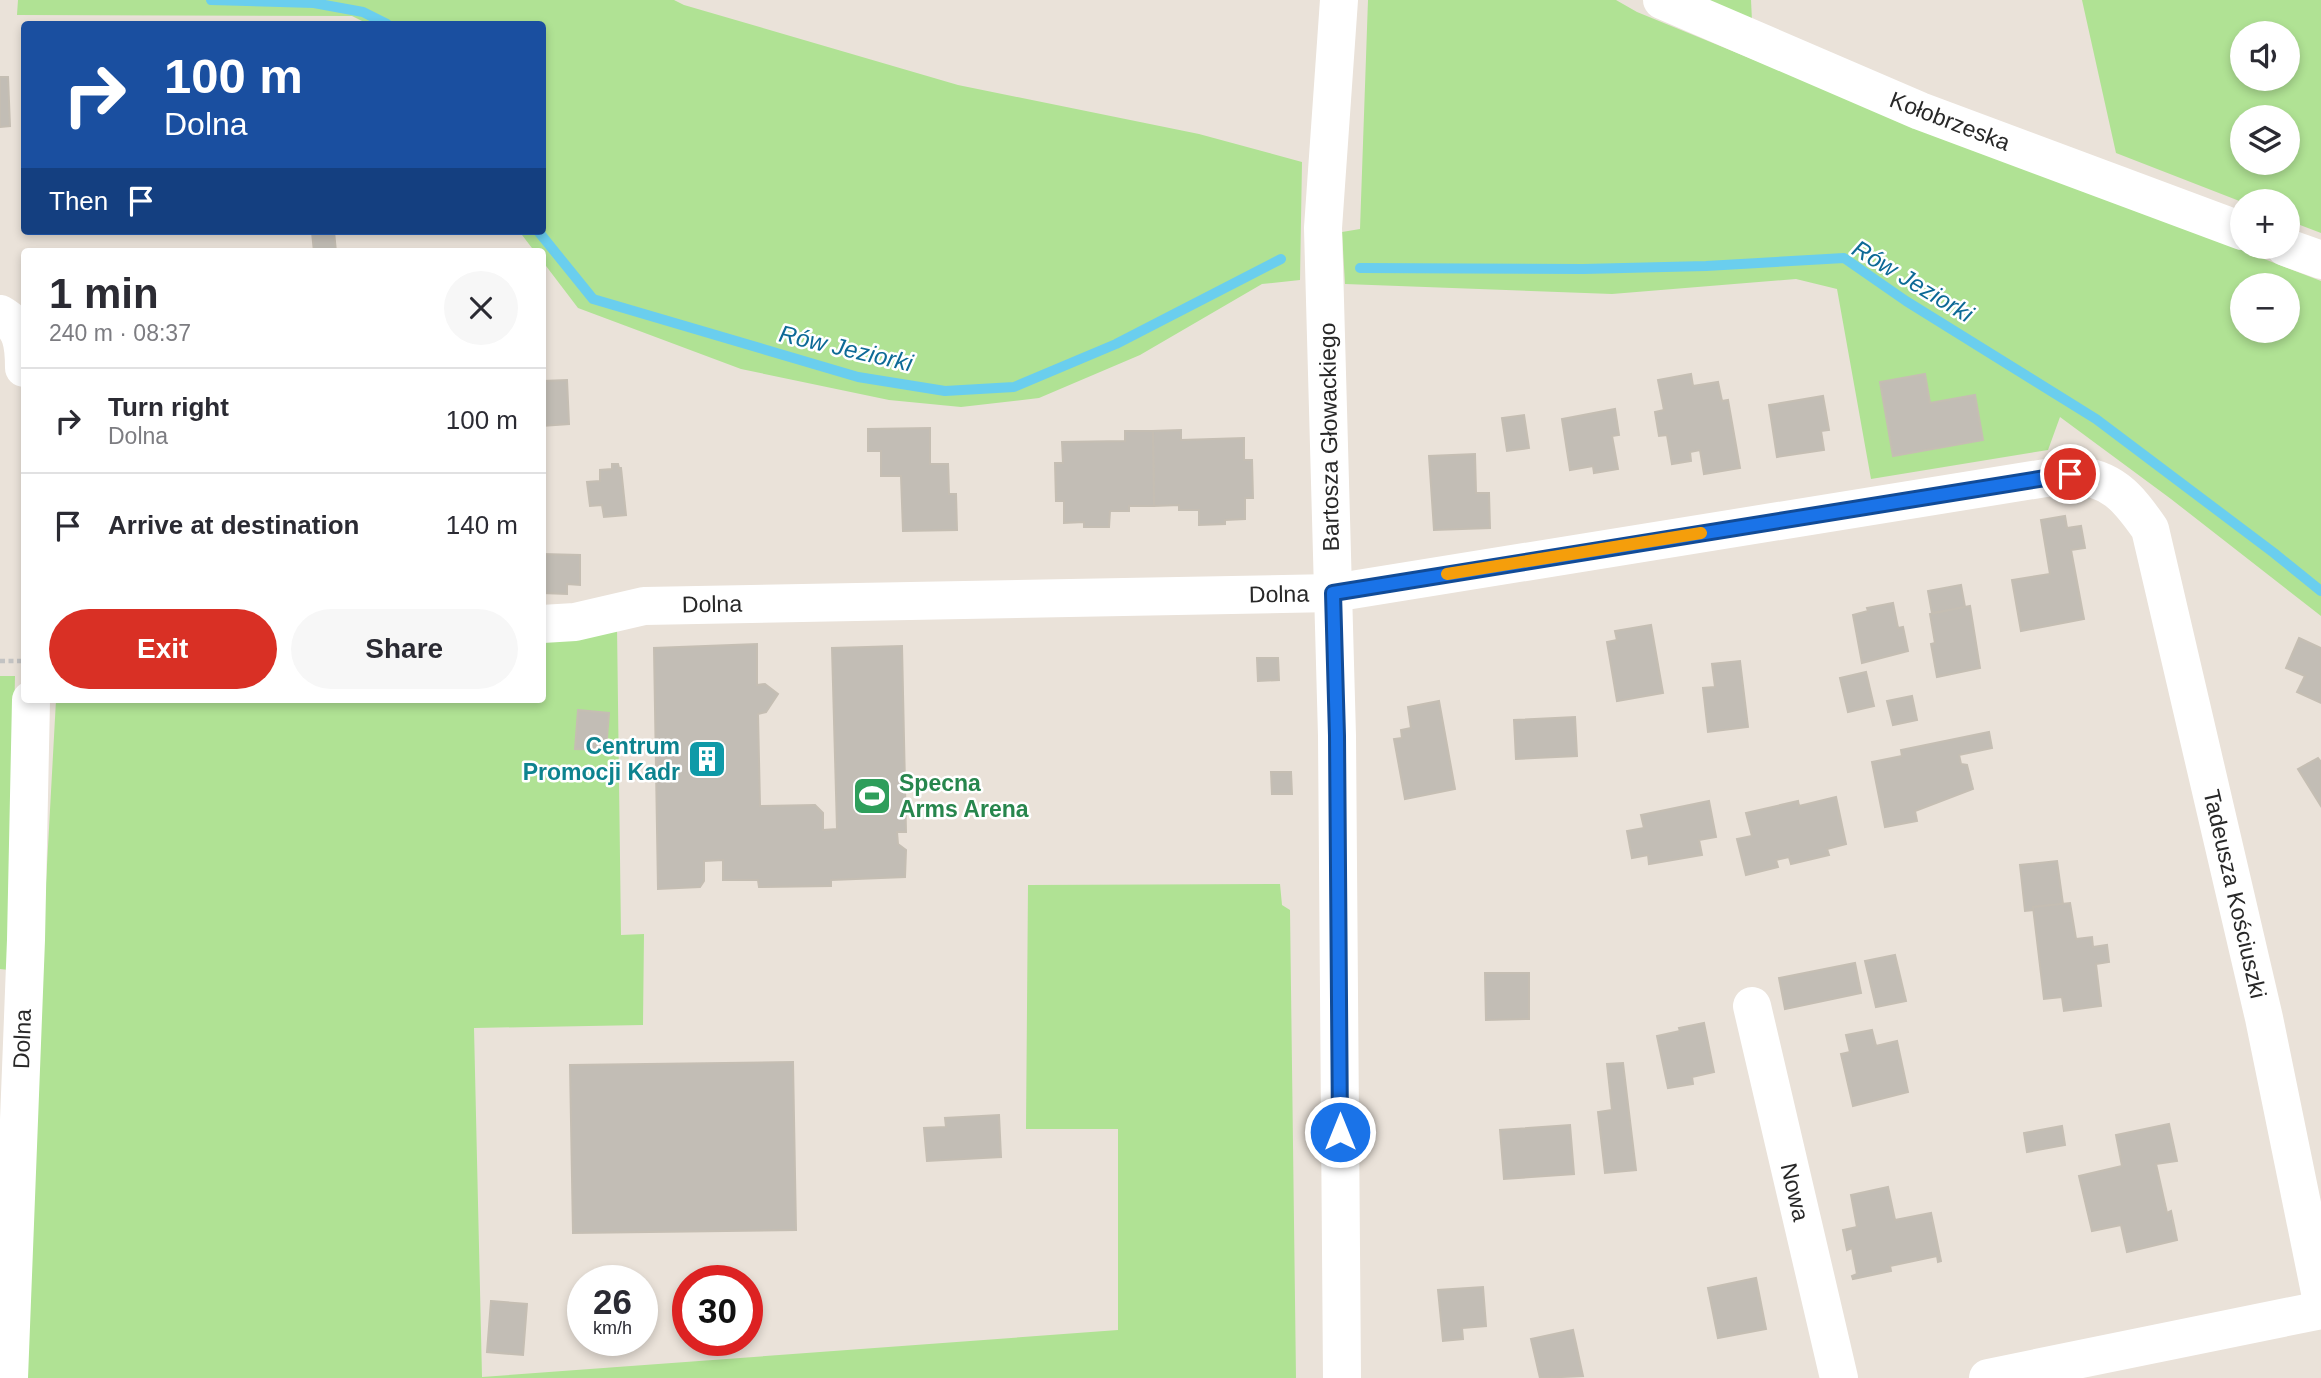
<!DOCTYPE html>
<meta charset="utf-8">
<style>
body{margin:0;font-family:Arial,sans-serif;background:#f7f7f7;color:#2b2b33;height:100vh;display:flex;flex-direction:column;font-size:26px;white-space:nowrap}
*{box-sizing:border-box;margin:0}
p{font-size:23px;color:#7c7c81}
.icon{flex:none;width:38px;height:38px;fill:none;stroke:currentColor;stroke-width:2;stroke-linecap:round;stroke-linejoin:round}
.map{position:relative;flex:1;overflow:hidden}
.sheet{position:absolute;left:21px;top:248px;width:525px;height:455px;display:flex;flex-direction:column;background:#fff;border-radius:7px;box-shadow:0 4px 10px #0003}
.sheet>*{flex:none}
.banner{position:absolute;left:21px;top:21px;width:525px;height:214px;border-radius:7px;box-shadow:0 4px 10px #0003;background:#1a4fa0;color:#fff;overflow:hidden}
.controls{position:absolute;left:2230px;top:21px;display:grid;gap:14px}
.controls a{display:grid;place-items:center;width:70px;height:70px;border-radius:50%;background:#fff;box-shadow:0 4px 10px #0003;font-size:35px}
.speed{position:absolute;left:567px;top:1265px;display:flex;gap:14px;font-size:35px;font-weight:700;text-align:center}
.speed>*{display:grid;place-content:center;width:91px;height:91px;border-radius:50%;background:#fff;box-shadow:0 4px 10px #0003;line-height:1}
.speed small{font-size:18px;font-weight:400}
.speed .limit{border:10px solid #d22;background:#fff;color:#111}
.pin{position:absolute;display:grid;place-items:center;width:60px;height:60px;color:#fff;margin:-30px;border:4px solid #fff;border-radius:50%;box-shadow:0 2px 7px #0007}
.me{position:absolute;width:77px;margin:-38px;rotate:0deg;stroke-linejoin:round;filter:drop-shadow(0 0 5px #0008)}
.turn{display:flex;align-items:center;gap:24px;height:147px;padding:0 28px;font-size:32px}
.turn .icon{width:91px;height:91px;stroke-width:2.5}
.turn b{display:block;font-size:49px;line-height:60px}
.then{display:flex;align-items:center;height:66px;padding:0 28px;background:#0003;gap:14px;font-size:26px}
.round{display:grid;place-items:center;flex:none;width:74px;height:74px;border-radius:37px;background:#f7f7f7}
.head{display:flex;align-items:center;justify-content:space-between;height:119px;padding:0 28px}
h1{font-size:42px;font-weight:700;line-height:52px}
.primary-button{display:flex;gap:14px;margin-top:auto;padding:14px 28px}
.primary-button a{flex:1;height:80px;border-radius:42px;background:#d93025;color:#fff;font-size:28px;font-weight:700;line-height:80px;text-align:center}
.primary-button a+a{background:#f7f7f7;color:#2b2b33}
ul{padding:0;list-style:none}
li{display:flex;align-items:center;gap:21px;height:105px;padding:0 28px;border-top:2px solid #e1e1e2}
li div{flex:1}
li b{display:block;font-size:26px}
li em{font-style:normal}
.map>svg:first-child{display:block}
.green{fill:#b0e294;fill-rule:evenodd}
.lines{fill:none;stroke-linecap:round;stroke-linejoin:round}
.stream{stroke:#6aceee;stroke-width:10}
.building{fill:#c2bdb5;stroke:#c5beb3;stroke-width:2}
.path{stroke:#c3c3c3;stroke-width:4.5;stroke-dasharray:5 3.5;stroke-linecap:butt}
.minor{stroke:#fff;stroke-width:38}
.route-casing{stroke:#114b97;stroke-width:18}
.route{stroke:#1a73e8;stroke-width:12}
.slow{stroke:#f59e0b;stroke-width:12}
.labels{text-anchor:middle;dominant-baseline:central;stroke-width:5;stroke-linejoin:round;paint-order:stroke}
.street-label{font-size:23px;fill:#282828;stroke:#fff}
.culture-label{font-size:23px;font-weight:bold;fill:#0d838f;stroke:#fff;text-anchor:end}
.leisure-label{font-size:23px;font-weight:bold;fill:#27864d;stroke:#fff;text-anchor:start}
.water-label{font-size:24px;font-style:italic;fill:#0d6a96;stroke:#fff}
</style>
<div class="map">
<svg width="2321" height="1378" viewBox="0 0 2321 1378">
<rect width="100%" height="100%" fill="#eae2d9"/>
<g class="green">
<polygon points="18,0 674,0 684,5 958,85 1199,134 1302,162 1300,280 1262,284 1140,355 1039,398 961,407 889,400 741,369 578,308 543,262 542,252 535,252 519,231 542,231 542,24 368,24 352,16 17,15"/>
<path d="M1368,0h248l21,12 166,68 518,201v335l-150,-117 -111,-82 -12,33 -177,29 -34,-190 -41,-10 -184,15 -267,-10 -3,-52 18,-3zM2242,285h45v46h-45z"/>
<polygon points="1705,0 1751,0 1752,21"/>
<path d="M2082,0h239v233l-34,-13v-19l-45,1 -126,-49zM2242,33h45v46h-45zM2242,117h45v46h-45z"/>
<polygon points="617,626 621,935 644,934 643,1025 474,1028 482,1377 1118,1330 1118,1129 1026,1129 1028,885 1280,884 1282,905 1290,910 1296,1378 19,1378 56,700 542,700 543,640"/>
<polygon points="0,676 15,676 9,970 0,969"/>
</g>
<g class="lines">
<g class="stream">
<polyline points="211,0 314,3 363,12 387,24"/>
<polyline points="538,231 593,299 858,377 945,391 1014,387 1116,344 1281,259"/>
<polyline points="1360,268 1583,269 1706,266 1844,258 1906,301 2096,419 2274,553 2321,591"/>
</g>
</g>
<g class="building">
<polygon points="0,77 8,77 10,126 0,127"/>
<polygon points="334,231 336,252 314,252 312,232"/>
<polygon points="1691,374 1693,386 1718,382 1722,401 1728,400 1740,468 1704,474 1700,450 1690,452 1691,461 1672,464 1667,435 1659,436 1655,412 1664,410 1658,380"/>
<polygon points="1925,374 1930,403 1975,395 1983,440 1893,456 1880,382"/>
<polygon points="567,380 569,424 542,426 542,381"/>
<polygon points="1823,396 1829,430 1821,431 1824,450 1777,457 1769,405"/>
<polygon points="1615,409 1619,435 1612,436 1618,469 1594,473 1593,466 1570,470 1562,419"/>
<polygon points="1524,415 1529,448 1507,451 1502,418"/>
<polygon points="930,428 930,464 948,464 949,494 956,494 957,530 903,531 901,476 881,476 881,451 868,451 868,429"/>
<polygon points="1181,430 1181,440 1244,438 1244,460 1252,460 1253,498 1245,498 1245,519 1225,520 1225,524 1199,525 1199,510 1179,510 1179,505 1154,506 1153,431"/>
<polygon points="1125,431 1153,431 1154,506 1129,506 1129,511 1110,511 1109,527 1084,527 1084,522 1064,523 1064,501 1056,501 1055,463 1063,463 1062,442 1125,441"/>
<polygon points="1475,454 1476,493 1489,493 1490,528 1434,530 1429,456"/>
<polygon points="612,464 618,464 619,468 621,468 626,515 604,517 602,505 590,506 587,482 600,481 600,470 612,469"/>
<polygon points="2065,516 2067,528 2081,526 2085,548 2071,550 2084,619 2021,631 2012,580 2050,574 2041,520"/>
<polygon points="542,554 580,555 580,585 567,584 567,594 542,593"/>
<polygon points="1961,585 1965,607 1932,613 1928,591"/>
<polygon points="1893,603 1898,628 1903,627 1908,651 1862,663 1853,615 1868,611 1867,608"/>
<polygon points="1970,606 1980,668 1937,677 1931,644 1935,643 1930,614"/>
<polygon points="1651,625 1663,693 1617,701 1607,642 1617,640 1615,631"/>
<polygon points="2299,638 2321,648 2321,703 2297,692 2305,676 2286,668"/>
<polygon points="757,644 757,685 765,684 778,694 766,712 758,714 760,806 815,805 823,813 823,830 837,829 832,648 902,646 906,832 897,832 898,844 906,850 905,877 831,880 831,886 759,887 758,880 723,880 723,860 704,861 704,881 700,887 658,889 654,648"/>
<polygon points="1257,658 1278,658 1279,680 1258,681"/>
<polygon points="1740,661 1748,727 1708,732 1703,688 1715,687 1712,664"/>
<polygon points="1866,672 1874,706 1848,712 1840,678"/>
<polygon points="1912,696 1917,720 1893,725 1887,701"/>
<polygon points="1439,701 1455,789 1405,799 1394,739 1402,738 1401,730 1411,728 1408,707"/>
<polygon points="578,710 609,713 606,750 575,749"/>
<polygon points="1575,717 1577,756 1516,759 1514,720"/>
<polygon points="1989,732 1992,748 1959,755 1961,764 1967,765 1973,789 1915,811 1917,821 1885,827 1872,762 1902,756 1901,750"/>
<polygon points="2318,758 2321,762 2321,806 2298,769"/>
<polygon points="1271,772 1291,772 1292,794 1272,794"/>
<polygon points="1836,797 1846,844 1827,849 1829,855 1791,864 1789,857 1776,860 1778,867 1746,875 1737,839 1752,836 1746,813 1798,801 1799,806"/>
<polygon points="1709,801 1716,837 1699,840 1702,855 1649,864 1648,855 1632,858 1627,831 1644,828 1641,815"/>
<polygon points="2057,861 2063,904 2033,907 2033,910 2025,911 2020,865"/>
<polygon points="2070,903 2076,939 2092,937 2093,947 2107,945 2109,962 2096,964 2101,1006 2064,1011 2062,997 2044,999 2033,907"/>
<polygon points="1895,955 1906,1001 1876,1007 1865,961"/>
<polygon points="1855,963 1861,993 1785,1009 1779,978"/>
<polygon points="1485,973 1529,973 1529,1019 1486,1020"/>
<polygon points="1704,1023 1714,1072 1692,1077 1693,1084 1668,1088 1657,1036 1680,1031 1679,1028"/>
<polygon points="1872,1030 1876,1046 1897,1041 1908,1092 1853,1106 1841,1054 1850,1052 1846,1035"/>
<polygon points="793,1062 796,1230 573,1233 570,1065"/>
<polygon points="1623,1063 1636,1170 1605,1173 1598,1112 1612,1110 1607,1064"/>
<polygon points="999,1115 1001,1157 927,1161 924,1128 946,1127 945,1118"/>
<polygon points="2169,1124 2177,1161 2156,1164 2167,1213 2171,1211 2177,1240 2127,1252 2121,1225 2092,1231 2079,1176 2122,1166 2116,1135"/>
<polygon points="1570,1125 1574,1174 1504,1179 1500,1130"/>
<polygon points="2062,1126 2065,1145 2027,1152 2024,1133"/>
<polygon points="1888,1187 1895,1220 1931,1213 1941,1261 1938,1262 1937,1256 1890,1266 1891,1271 1853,1279 1852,1276 1857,1274 1852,1248 1847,1250 1843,1230 1857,1227 1851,1195"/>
<polygon points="1756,1278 1766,1329 1718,1338 1708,1288"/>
<polygon points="1483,1287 1486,1326 1462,1328 1463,1339 1443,1341 1438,1290"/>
<polygon points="491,1301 527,1304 523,1355 487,1352"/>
<polygon points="1573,1330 1583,1376 1540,1378 1531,1339"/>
</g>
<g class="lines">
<polyline class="path" points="0,661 24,661"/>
<g class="minor">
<polyline points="1339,0 1323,228 1337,736 1342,1378"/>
<polyline points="1662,0 1920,111 2242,231"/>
<polyline points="2285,247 2321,260"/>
<path d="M0,314c22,12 24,30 24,54"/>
<path d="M542,624l33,-2 69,-16 689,-13 737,-119c42,4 57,22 80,55l114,489 57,279"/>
<polyline points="1752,1006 1839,1378"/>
<polyline points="9,1378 26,940 31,700"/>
<polyline points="1988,1378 2321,1310"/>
</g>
</g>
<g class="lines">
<defs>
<polyline id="route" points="1340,1132 1337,736 1333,593 2070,474"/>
</defs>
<use href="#route" class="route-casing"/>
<use href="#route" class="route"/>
<polyline class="slow" points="1447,574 1701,533"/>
</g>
<defs>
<symbol id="building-square" viewBox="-11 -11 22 22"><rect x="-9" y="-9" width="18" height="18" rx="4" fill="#0f9aa8" stroke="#fff"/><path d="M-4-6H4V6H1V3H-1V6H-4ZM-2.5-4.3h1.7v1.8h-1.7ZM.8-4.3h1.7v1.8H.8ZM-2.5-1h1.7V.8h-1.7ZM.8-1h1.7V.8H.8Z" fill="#fff"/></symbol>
<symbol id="stadium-square" viewBox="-11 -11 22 22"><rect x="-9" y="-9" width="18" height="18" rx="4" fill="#2e9e5b" stroke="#fff"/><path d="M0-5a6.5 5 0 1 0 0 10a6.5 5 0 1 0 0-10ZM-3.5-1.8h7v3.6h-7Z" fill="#fff"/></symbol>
</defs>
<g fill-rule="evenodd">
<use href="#building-square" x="685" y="737" width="44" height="44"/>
<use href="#stadium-square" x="850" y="774" width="44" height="44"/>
</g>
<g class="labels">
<g class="street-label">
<text transform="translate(1950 121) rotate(21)">Kołobrzeska</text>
<text transform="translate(1329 437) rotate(-91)">Bartosza Głowackiego</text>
<text transform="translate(1279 594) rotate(-1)">Dolna</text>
<text transform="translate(712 604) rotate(-1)">Dolna</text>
<text transform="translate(2235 894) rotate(77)">Tadeusza Kościuszki</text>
<text transform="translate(22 1039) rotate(-88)">Dolna</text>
<text transform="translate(1795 1192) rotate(77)">Nowa</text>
</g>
<g class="culture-label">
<text x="680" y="746">Centrum<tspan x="680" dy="26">Promocji Kadr</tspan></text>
</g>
<g class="leisure-label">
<text x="899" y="783">Specna<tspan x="899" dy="26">Arms Arena</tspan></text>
</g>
<g class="water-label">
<text transform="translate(1913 281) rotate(31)">Rów Jeziorki</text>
<text transform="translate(846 348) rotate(13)">Rów Jeziorki</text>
</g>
</g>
</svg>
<div class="controls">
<a><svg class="icon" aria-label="sound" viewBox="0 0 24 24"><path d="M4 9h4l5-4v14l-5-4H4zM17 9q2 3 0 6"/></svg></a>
<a><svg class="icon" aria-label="layers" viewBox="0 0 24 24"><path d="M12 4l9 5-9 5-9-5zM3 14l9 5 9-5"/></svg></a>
<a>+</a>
<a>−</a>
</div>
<div class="speed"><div>26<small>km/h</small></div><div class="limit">30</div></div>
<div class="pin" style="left:2070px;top:474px;background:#d93025"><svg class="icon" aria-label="arrive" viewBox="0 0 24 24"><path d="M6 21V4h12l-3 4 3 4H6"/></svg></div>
<svg class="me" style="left:1340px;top:1132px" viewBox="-20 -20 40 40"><circle r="17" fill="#1a73e8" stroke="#fff" stroke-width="3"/><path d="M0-11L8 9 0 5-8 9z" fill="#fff"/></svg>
<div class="banner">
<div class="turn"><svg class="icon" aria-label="right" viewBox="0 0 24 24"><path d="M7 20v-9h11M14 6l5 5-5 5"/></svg><div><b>100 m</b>Dolna</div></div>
<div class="then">Then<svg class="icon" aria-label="arrive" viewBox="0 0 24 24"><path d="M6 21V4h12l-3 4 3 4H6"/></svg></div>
</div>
<section class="sheet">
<div class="head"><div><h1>1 min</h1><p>240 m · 08:37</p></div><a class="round"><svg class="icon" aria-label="close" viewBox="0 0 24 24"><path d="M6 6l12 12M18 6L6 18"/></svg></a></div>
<ul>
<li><svg class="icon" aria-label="right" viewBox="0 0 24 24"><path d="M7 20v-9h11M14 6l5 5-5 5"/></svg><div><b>Turn right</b><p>Dolna</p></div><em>100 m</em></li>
<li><svg class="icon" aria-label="arrive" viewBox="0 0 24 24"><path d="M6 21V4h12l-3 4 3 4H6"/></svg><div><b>Arrive at destination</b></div><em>140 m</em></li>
</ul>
<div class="primary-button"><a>Exit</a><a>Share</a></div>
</section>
</div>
